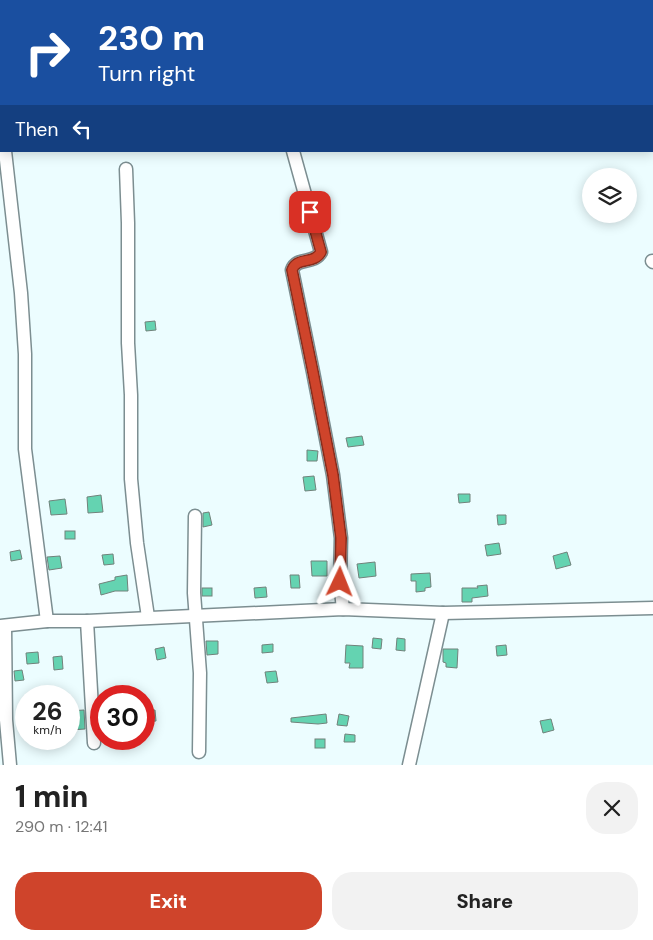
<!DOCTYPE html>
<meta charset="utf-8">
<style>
body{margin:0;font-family:"DM Sans",sans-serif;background:#f2f2f2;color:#222;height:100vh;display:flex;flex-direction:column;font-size:19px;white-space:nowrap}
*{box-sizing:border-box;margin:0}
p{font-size:16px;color:#767676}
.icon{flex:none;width:28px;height:28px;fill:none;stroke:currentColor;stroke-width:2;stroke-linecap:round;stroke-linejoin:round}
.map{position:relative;height:765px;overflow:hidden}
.details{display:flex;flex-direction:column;background:#fff;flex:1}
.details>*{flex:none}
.top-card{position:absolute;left:0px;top:0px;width:654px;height:152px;box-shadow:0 2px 12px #0003;background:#1a4fa0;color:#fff;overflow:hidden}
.tools{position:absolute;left:582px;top:168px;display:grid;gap:10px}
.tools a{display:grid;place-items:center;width:55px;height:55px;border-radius:50%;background:#fff;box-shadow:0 2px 12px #0003;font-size:25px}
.speed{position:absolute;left:15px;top:685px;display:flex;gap:10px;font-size:25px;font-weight:700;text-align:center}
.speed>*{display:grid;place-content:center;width:65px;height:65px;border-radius:50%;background:#fff;box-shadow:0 2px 12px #0003;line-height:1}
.speed small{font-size:12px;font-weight:400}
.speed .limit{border:8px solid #d22;background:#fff;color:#111}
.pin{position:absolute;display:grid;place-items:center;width:42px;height:42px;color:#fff;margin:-21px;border-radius:10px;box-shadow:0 2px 8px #0006}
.me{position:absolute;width:55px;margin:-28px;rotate:2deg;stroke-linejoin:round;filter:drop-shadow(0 0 4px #0008)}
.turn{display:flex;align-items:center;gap:18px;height:105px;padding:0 15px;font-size:22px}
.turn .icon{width:65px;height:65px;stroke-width:2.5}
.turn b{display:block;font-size:35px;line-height:42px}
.then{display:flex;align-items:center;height:48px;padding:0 15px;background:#0003;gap:10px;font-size:19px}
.round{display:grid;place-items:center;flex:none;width:52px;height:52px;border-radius:20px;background:#f2f2f2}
.overview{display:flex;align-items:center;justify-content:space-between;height:85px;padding:0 15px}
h1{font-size:30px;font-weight:800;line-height:38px}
.primary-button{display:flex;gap:10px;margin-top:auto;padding:10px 15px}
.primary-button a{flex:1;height:58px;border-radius:20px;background:#cf442b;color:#fff;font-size:20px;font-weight:800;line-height:58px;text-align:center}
.primary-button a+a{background:#f2f2f2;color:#222}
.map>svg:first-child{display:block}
.building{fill:#64d3b1;stroke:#71827b}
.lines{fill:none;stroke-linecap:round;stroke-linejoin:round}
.minor-casing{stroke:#7c8e91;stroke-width:15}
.minor{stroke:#fff;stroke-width:12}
.route-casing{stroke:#872c1c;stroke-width:12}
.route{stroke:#cf442b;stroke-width:9}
</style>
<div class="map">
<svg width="653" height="765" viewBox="0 0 653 765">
<rect width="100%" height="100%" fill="#ecfdff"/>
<g class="building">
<polygon points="155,321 156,330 146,331 145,322"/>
<polygon points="362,436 364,445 348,447 346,438"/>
<polygon points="307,450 318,451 317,461 307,461"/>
<polygon points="314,476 316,490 305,491 303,477"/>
<polygon points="458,494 470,494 470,502 459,503"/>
<polygon points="101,495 103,512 88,513 87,497"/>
<polygon points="65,499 67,514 51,515 49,501"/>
<polygon points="209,512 212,525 203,527 203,513"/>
<polygon points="497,515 506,515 506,524 498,525"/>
<rect x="65" y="531" width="10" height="8"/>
<polygon points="499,543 501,554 487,556 485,545"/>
<polygon points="20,550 22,559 11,561 10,552"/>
<polygon points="567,552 571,565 556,569 553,556"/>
<polygon points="113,554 114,564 104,565 102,555"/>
<polygon points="60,556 62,568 49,570 47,557"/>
<polygon points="311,561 327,561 327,576 312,576"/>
<polygon points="375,562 376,576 359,578 357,564"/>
<polygon points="430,573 431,587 425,588 425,591 416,592 416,581 411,581 411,574"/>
<polygon points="127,575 128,591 115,591 101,595 99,584 115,580 115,577"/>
<polygon points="290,575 299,575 300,588 291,588"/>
<polygon points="487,585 488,596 472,598 472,602 462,602 462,588 478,588 477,586"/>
<polygon points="266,587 267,597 255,598 254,588"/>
<rect x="202" y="588" width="10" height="8"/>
<polygon points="373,638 382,639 381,649 372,648"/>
<polygon points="397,638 405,639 405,651 396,650"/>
<polygon points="206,641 218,641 218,654 207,655"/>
<polygon points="273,644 273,652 262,653 262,645"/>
<polygon points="346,645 363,646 363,668 349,668 350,663 345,663"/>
<polygon points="506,645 507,655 497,656 496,646"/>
<polygon points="164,647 166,658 157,660 155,649"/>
<polygon points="443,649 458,649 457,668 446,667 446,663 443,662"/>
<polygon points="38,652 39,663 27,664 26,653"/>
<polygon points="62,656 63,669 54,670 53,657"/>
<polygon points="22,670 24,680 15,681 14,671"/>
<polygon points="276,671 278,682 267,683 265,672"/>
<polygon points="84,710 85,729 70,730 69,711"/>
<polygon points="144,710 155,710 156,721 145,722"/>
<polygon points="326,714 327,723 318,724 291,722 291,718"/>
<polygon points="339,714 349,716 347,726 337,725"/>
<polygon points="551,719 554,730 543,733 540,721"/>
<polygon points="345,734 355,735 355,742 344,742"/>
<rect x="315" y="739" width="10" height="9"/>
</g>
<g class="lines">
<defs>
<g id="minor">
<polyline points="283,1 283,0"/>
<polyline points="0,110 1,121"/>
<polyline points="5,151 21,293 25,354 25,449 47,621"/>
<path d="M293,151l28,101c-7,13 -24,4 -29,18l21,102 20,103 8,63 -1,44 3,27"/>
<polyline points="126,169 128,223 128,343 131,395 131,479 137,543 148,617"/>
<polyline points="652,261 653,262"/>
<polyline points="195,516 194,593 200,673 199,752"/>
<polyline points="87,621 94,743"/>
<polyline points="0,626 47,621 87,621 343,609 443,613 653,608"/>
<polyline points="5,626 6,720 10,765"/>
<polyline points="409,765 443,613"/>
</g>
</defs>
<use href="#minor" class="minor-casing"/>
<use href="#minor" class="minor"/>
</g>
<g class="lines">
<defs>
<path id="route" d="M310,212l11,40c-7,13 -24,4 -29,18l21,102 20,103 8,63 -1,44"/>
</defs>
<use href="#route" class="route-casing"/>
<use href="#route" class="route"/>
</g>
</svg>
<div class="tools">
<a><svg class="icon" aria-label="layers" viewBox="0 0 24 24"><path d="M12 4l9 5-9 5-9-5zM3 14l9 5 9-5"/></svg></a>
</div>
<div class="speed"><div>26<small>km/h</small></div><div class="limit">30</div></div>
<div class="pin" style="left:310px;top:212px;background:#d93025"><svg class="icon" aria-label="arrive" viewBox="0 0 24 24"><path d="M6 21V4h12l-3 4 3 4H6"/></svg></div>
<svg class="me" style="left:340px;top:582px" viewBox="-20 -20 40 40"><path d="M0-17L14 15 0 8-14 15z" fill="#cf442b" stroke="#fff" stroke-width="4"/></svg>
<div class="top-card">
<div class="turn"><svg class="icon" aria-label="right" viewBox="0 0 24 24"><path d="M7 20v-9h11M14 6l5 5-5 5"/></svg><div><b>230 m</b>Turn right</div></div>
<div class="then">Then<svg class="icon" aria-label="left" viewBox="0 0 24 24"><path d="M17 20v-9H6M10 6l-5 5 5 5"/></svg></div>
</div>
</div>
<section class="details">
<div class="overview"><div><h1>1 min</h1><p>290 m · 12:41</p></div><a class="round"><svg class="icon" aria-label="close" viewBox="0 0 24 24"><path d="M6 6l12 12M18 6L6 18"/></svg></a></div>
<div class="primary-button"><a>Exit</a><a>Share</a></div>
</section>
